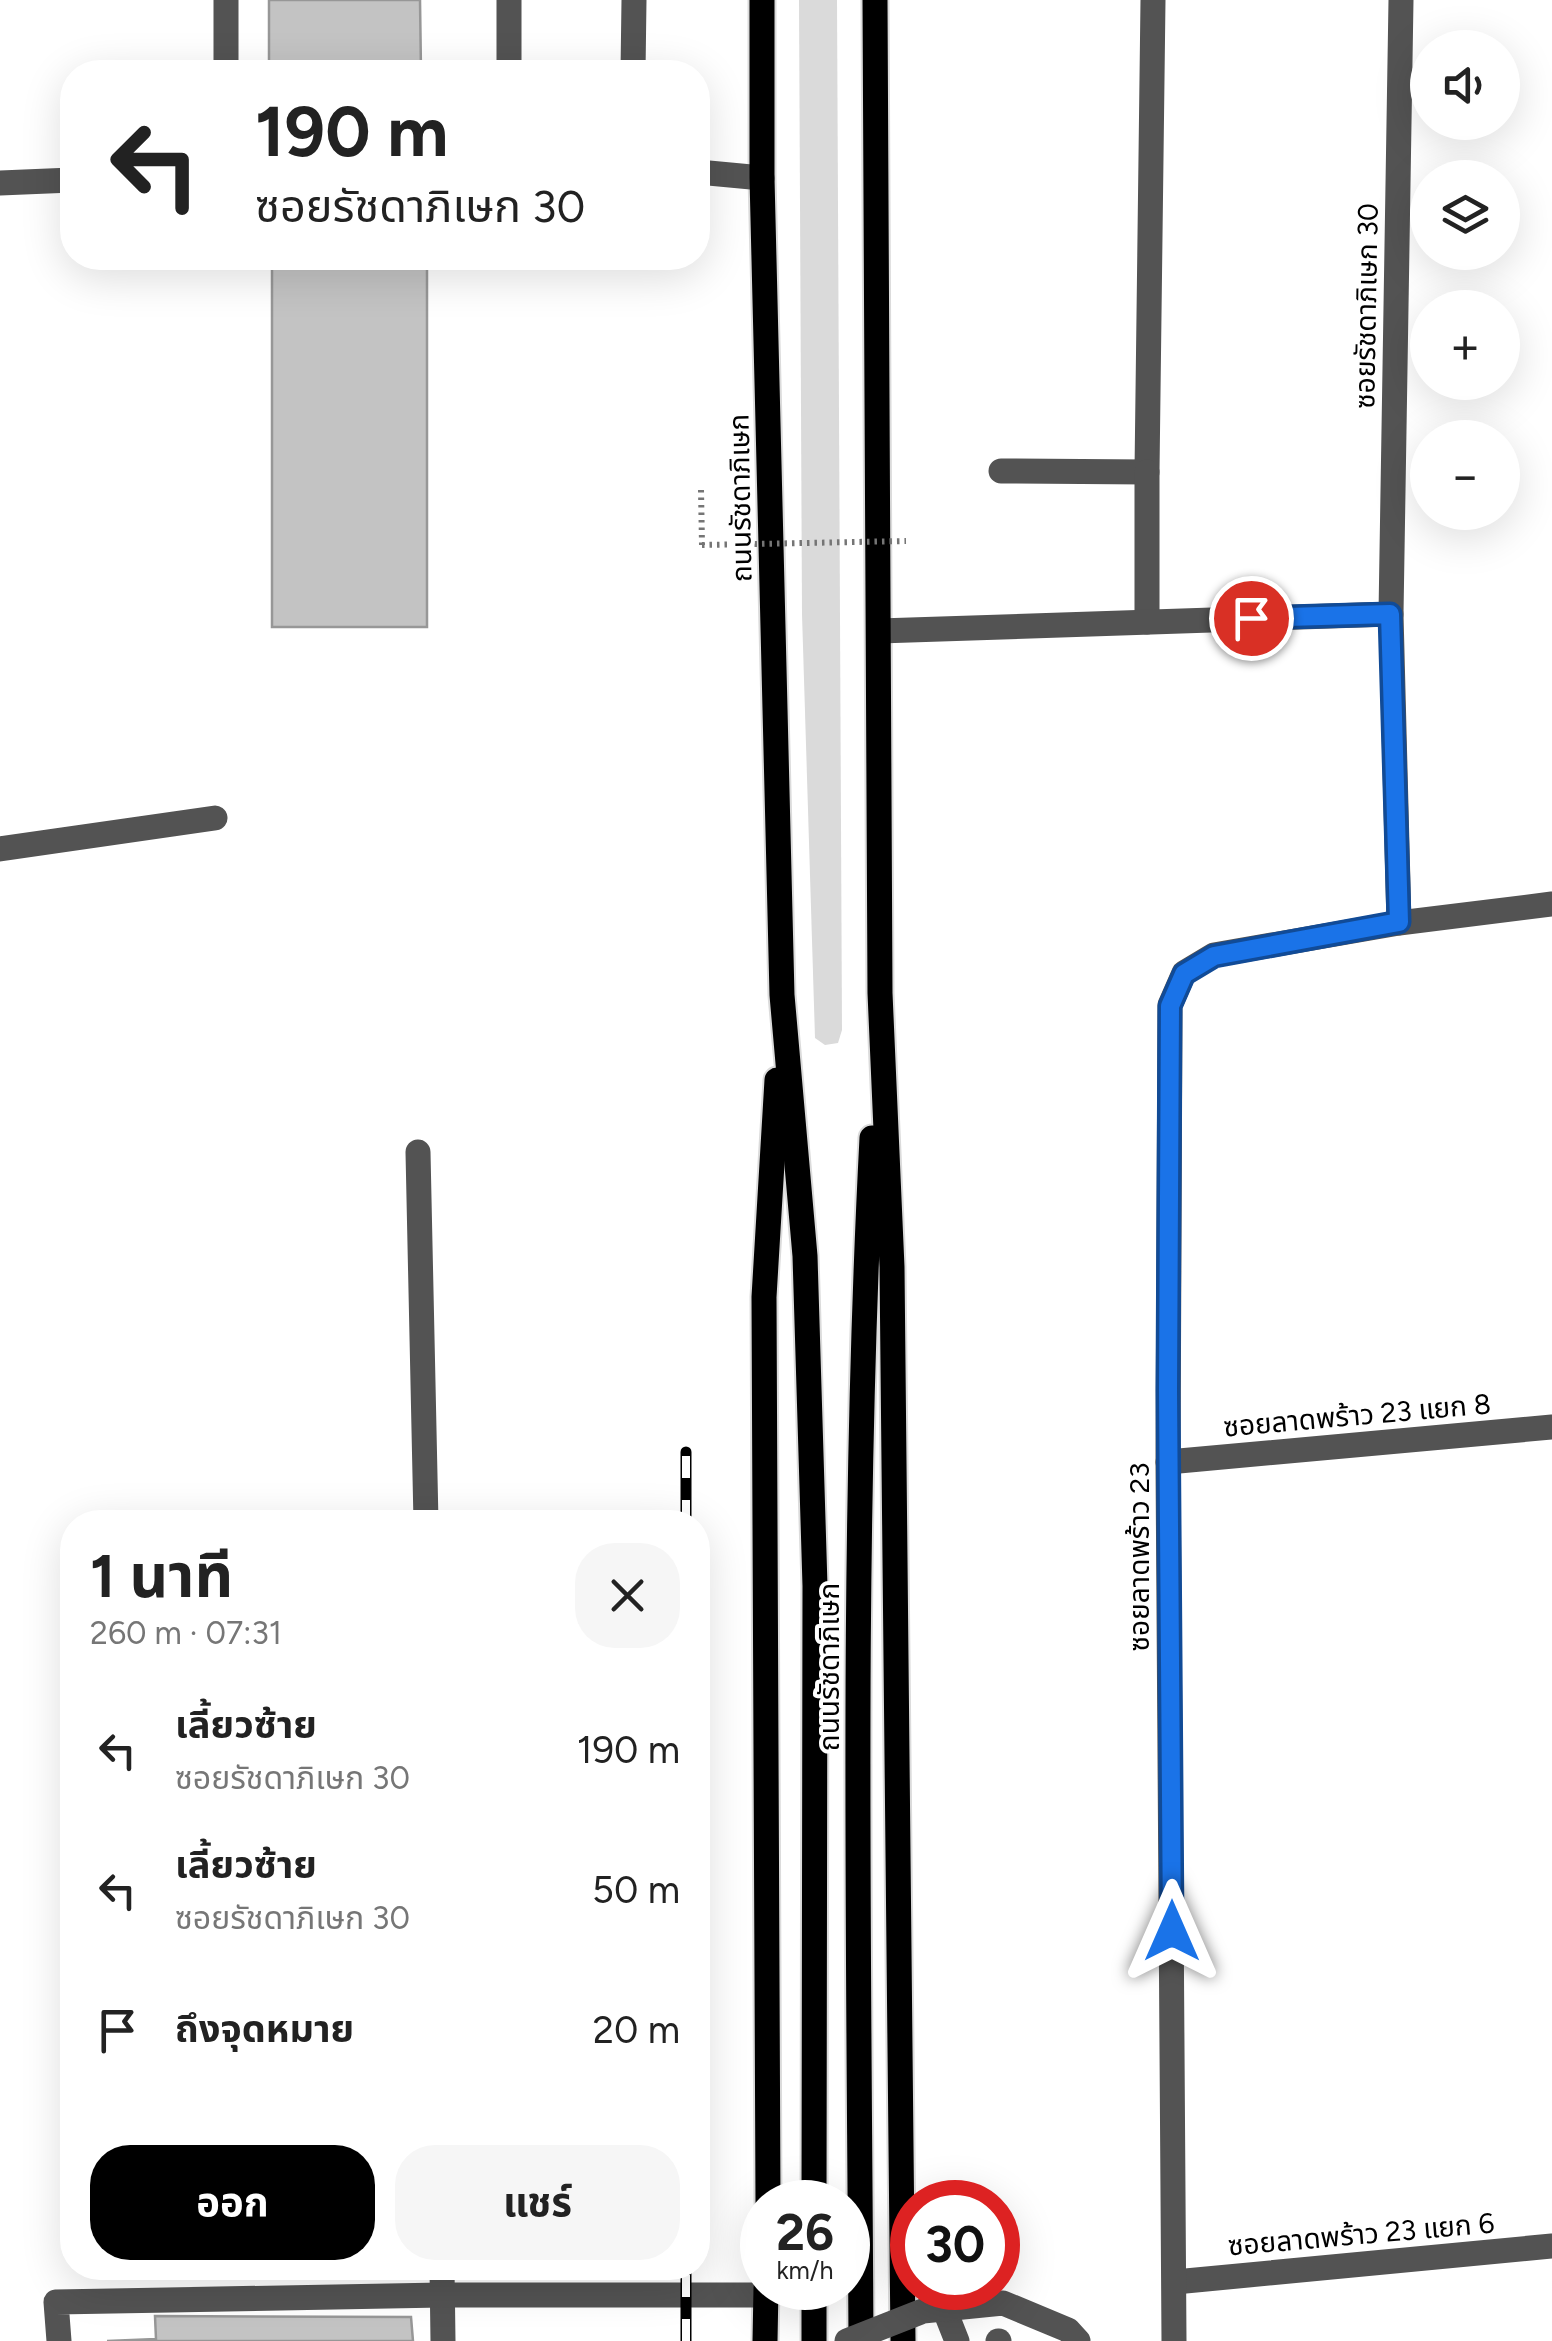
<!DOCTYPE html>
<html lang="th">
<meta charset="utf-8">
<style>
body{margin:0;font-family:Figtree,"Noto Sans Thai",sans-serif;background:#f6f6f6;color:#222;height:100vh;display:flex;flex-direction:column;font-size:38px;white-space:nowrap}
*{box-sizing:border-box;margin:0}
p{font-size:32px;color:#767676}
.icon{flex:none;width:55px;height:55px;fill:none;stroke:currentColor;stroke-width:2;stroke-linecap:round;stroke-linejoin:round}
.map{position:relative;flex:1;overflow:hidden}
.sheet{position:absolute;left:60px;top:1510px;width:650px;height:770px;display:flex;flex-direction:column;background:#fff;border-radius:40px;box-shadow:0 10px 40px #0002}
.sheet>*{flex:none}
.top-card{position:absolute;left:60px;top:60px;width:650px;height:210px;border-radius:40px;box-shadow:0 10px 40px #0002;background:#fff;color:#222;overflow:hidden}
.tools{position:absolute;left:1410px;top:30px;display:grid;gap:20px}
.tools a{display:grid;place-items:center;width:110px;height:110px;border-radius:50%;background:#fff;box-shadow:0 10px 40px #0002;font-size:50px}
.speed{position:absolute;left:740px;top:2180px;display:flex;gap:20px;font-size:50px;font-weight:700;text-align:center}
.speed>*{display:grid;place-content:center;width:130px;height:130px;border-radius:50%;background:#fff;box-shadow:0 10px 40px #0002;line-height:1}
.speed small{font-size:25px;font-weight:400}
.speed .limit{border:15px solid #d22;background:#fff;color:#111}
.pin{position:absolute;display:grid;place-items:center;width:85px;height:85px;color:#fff;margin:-42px;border:5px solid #fff;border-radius:50%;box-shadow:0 2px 10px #0007}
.me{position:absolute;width:110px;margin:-55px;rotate:0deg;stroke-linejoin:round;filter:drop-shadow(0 0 8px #0008)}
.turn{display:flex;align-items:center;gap:35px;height:210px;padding:0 30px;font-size:45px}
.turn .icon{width:130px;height:130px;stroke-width:2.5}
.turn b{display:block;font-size:70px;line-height:85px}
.round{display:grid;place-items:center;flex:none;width:105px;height:105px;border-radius:40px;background:#f6f6f6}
.headline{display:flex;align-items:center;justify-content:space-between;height:170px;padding:0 30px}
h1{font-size:60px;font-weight:700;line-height:75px}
.cta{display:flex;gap:20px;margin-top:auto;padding:20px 30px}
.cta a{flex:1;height:115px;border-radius:40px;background:#000;color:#fff;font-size:40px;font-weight:700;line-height:115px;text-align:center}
.cta a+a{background:#f6f6f6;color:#222}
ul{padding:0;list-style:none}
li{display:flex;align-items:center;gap:30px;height:140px;padding:0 30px}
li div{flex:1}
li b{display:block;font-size:38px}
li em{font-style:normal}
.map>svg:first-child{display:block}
.green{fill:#dadada}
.building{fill:#c3c3c3;stroke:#979797;stroke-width:2.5}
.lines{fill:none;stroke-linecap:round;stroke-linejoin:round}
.major-casing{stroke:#dbdbdb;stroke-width:29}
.path{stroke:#757575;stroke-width:6;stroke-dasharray:2.5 5;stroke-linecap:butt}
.minor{stroke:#535353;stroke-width:25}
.major{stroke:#000;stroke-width:25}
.rail-casing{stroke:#000;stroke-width:11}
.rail{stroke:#fff;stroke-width:8;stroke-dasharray:22;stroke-linecap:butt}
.path-bridge{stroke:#757575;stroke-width:6;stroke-dasharray:2.5 5;stroke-linecap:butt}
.minor-bridge{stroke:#535353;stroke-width:25}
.route-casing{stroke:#114b97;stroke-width:25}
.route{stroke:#1a73e8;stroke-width:18}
.labels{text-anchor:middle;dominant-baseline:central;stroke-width:8;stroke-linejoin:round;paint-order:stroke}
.street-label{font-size:28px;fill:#000;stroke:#fff}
</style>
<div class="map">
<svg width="1552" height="2341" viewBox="0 0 1552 2341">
<rect width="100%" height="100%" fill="#fff"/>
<polygon class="green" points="799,0 837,0 842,1030 838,1043 825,1045 815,1038 802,614"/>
<g class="building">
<polygon points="269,0 420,0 421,72 269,72"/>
<rect x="272" y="258" width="155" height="369"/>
<polygon points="155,2316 411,2317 413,2341 107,2341 156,2339"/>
</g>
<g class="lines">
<defs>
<g id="major">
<polyline points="762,0 762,178 782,995 805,1256 815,1586 814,2202"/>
<polyline points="875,0 880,993 892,1267 903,2341"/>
<polyline points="768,2202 764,1297 777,1080"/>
<polyline points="765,2341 766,2288"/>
<polyline points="814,2341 814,2288"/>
<path d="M861,2341c-2,-401 -10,-802 11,-1203"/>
</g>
</defs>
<use href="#major" class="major-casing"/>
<polyline class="path" points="701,490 702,545"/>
<g class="minor">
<polyline points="226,0 226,72"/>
<polyline points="509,72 509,0"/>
<polyline points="633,72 634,0"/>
<polyline points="698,172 762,178"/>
<polyline points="0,183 72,180"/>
<polyline points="1001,471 1147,472 1153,0"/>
<polyline points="1391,614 1399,923"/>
<polyline points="1147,622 1147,472"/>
<polyline points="879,631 1391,614 1401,0"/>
<polyline points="0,849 215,818"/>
<polyline points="418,1152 426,1522"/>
<polyline points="1168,1462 1552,1427"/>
<polyline points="442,2268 443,2341"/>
<polyline points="1175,2282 1552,2246"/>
<polyline points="936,2288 957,2341"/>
<polyline points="59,2341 56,2302 442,2295 766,2295"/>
<polyline points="998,2341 999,2341"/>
<polyline points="1174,2341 1168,1462 1170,1005 1184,973 1214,955 1399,923 1552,904"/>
</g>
<use href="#major" class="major"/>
<defs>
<g id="rail">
<polyline points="686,1522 686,1452"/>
<polyline points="686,2341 686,2268"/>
</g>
</defs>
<use href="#rail" class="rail-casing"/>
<use href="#rail" class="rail"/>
<polyline class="path-bridge" points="702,545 906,541"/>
<polyline class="minor-bridge" points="847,2341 923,2311 1003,2303 1068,2330 1078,2341"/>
</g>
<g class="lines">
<defs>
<polyline id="route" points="1172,1931 1168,1390 1170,1006 1184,974 1214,956 1399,922 1390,614 1251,618"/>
</defs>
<use href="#route" class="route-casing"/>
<use href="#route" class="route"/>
</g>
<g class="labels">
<g class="street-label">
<text transform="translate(1366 306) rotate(-89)">ซอยรัชดาภิเษก 30</text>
<text transform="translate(740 498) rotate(-91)">ถนนรัชดาภิเษก</text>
<text transform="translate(1357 1415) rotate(-5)">ซอยลาดพร้าว 23 แยก 8</text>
<text transform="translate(1139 1557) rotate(-90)">ซอยลาดพร้าว 23</text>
<text transform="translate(829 1667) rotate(-90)">ถนนรัชดาภิเษก</text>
<text transform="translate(1361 2234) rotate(-5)">ซอยลาดพร้าว 23 แยก 6</text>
</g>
</g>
</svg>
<div class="tools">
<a><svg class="icon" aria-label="sound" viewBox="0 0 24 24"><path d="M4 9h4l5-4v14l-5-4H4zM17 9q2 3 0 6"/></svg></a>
<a><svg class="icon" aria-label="layers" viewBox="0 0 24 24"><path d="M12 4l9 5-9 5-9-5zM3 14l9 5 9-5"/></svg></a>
<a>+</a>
<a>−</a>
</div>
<div class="speed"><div>26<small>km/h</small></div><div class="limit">30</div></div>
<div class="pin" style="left:1251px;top:618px;background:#d93025"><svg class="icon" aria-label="arrive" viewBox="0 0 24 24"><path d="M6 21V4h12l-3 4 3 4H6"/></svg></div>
<svg class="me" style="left:1172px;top:1931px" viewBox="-20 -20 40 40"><path d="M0-17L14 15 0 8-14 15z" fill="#1a73e8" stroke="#fff" stroke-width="4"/></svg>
<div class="top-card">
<div class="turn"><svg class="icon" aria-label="left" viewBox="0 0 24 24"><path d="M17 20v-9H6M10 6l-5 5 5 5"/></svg><div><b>190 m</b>ซอยรัชดาภิเษก 30</div></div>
</div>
<section class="sheet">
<div class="headline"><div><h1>1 นาที</h1><p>260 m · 07:31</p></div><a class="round"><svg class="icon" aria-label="close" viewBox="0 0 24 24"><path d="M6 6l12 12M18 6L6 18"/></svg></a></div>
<ul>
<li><svg class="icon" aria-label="left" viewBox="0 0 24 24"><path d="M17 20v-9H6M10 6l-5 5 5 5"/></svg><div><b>เลี้ยวซ้าย</b><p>ซอยรัชดาภิเษก 30</p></div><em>190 m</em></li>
<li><svg class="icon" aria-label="left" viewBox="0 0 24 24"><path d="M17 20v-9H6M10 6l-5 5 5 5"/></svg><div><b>เลี้ยวซ้าย</b><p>ซอยรัชดาภิเษก 30</p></div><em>50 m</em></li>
<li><svg class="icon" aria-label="arrive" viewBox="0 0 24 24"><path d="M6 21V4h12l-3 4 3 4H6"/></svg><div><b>ถึงจุดหมาย</b></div><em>20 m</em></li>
</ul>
<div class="cta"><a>ออก</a><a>แชร์</a></div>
</section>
</div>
